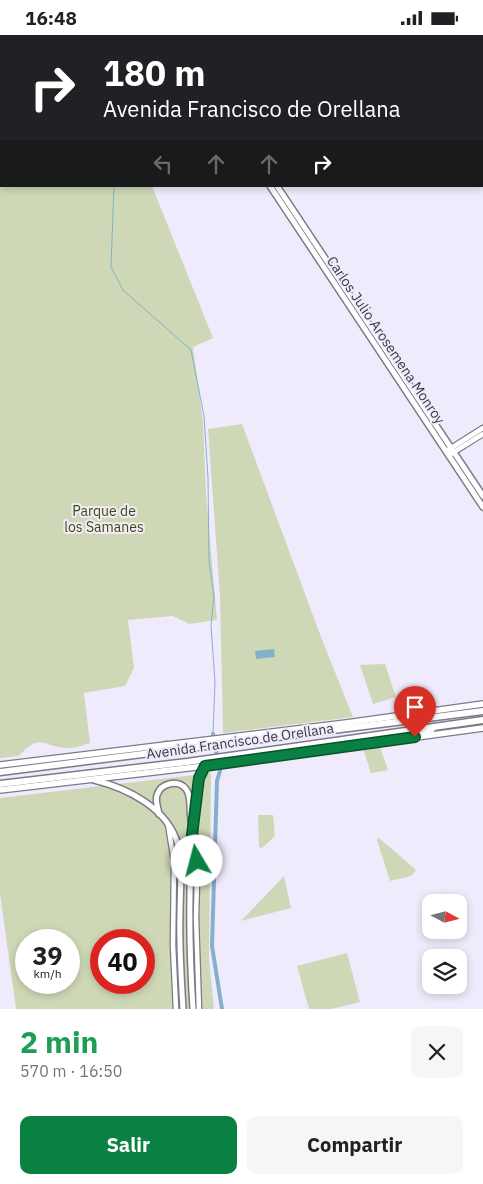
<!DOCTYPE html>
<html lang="es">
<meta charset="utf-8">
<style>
body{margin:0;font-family:"IBM Plex Sans",sans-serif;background:#f6f6f6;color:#202124;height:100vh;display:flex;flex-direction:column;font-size:19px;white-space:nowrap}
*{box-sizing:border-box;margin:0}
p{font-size:16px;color:#757577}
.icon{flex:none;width:28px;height:28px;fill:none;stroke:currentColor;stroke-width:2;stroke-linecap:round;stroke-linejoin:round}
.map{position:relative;height:974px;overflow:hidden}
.panel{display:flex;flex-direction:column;background:#fff;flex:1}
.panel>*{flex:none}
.top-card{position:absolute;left:0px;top:0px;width:484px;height:152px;box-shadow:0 2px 8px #0003;background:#202124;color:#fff;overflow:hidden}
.needle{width:32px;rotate:97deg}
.fabs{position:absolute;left:422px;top:859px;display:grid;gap:10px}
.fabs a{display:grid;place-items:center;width:45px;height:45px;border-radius:10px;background:#fff;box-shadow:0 2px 8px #0003;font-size:25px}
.speed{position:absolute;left:15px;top:894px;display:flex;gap:10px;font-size:25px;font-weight:700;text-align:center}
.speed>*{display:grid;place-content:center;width:65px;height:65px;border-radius:50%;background:#fff;box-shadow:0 2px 8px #0003;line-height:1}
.speed small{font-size:12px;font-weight:400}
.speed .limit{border:8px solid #d22;background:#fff;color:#111}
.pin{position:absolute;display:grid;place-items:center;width:42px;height:42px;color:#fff;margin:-51px -21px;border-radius:50% 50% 50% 0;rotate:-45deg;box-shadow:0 0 5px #0007}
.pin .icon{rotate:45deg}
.me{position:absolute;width:55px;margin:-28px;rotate:352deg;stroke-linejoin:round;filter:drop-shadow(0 0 4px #0008)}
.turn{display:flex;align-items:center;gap:18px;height:105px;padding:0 20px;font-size:22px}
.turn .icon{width:65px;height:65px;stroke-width:2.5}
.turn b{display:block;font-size:35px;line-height:42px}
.lanes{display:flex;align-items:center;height:48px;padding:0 20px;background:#0003;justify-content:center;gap:25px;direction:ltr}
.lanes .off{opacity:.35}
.round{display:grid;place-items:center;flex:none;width:52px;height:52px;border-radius:10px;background:#f6f6f6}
.summary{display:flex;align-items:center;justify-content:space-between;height:85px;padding:0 20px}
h1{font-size:30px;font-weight:700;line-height:38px;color:#1e9e55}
.primary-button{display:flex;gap:10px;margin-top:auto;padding:10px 20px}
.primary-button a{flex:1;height:58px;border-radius:10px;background:#0b8043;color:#fff;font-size:20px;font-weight:700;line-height:58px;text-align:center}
.primary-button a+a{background:#f6f6f6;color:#202124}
.status{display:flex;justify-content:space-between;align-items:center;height:35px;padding:0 25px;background:#fff;direction:ltr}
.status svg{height:14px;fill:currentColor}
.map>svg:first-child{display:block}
.green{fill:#cfd8b6;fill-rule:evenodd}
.water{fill:#84b0cc}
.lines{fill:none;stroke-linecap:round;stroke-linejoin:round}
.stream{stroke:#84b0cc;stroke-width:1}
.canal{stroke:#84b0cc;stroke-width:4}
.tertiary-casing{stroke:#7d7987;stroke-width:7}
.secondary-casing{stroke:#7d7987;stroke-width:8}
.primary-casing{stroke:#7d7987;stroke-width:8}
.trunk-casing{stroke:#7d7987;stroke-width:9}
.tertiary{stroke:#fff;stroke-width:4.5}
.secondary{stroke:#fff;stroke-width:5}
.primary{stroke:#fff;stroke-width:5.5}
.trunk{stroke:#fff;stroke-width:6}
.route-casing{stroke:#07532c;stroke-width:12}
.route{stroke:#0b8043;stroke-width:9}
.labels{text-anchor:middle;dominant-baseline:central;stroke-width:4;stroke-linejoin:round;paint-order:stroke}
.street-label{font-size:14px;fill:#3a393f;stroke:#f0ebfc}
.park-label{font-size:14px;fill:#3e4a00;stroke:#f0ebfc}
</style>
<div class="status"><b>16:48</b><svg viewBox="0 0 49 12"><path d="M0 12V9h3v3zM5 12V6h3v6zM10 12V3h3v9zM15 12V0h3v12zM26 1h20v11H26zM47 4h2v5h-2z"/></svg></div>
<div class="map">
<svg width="483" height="974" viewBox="0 0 483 974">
<rect width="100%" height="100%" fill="#f0ebfc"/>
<g class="green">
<path d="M0,0l94,1h-93v150h151l61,152 -20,9 10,75 3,72 11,126 -28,4 -16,-8 -45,4 6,48 -9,18 -41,7 6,50c-7,2 -16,6 -24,5 -25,-2 -26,-16 -47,8l-19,2z"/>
<polygon points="242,389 321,602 353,682 223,698 220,561 208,394"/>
<polygon points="385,629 396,662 373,669 360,630"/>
<polygon points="380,712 388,735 371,738 363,713"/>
<path d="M211,738l-2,186 5,50h-198l-16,-115v-96zM26,905h43v43h-43zM101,905h43v43h-43z"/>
<polygon points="258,780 273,780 275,801 261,814 259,812"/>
<polygon points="379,803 416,835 411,841 390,846 377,805"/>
<polygon points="284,841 291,873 241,886"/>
<polygon points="347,918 360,967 332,974 309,974 297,931"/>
</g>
<polygon class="water" points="274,614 275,622 256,624 255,616"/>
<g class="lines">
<g class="stream">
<polyline points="87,0 88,1"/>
<polyline points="114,151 111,232 123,255 191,315 204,381 208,443 209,525 214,562 211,590 215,647 213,699"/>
</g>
<polyline class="canal" points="213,699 220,736 217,746 212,911 222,974"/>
<defs>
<g id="tertiary">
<polyline points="282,1 283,0"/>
<polyline points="448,415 483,393"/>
<polyline points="449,420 483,399"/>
<polyline points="168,789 174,827 173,910 176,974"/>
<polyline points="192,800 196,804 198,810 196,882 199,974"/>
</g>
<g id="secondary">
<polyline points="168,0 169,1"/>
<polyline points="173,0 174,1"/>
<polyline points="270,151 483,472"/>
<polyline points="277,151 483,461"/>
<path d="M94,745c33,8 74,28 84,65 5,21 2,46 2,68 -1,32 1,64 3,96"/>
<path d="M159,779c-1,-6 -4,-13 -2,-19 4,-12 21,-16 29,-6 7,9 2,25 6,35"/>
<path d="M193,974c-4,-63 -5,-128 1,-191 2,-18 1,-38 11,-52"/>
</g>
<g id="primary">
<polyline points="0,730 346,688 483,669"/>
<polyline points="0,755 205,731 483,693"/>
</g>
<g id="trunk">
<polyline points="415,702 432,694"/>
<polyline points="151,716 166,710"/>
<polyline points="0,737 483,676"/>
<polyline points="0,749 187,727 483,685"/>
</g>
</defs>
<use href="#tertiary" class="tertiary-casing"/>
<use href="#secondary" class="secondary-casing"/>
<use href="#primary" class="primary-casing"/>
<use href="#trunk" class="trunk-casing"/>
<use href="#tertiary" class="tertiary"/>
<use href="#secondary" class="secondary"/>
<use href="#primary" class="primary"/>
<use href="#trunk" class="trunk"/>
</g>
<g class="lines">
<defs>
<polyline id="route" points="197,826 198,808 192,800 199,743 205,731 415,702"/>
</defs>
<use href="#route" class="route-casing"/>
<use href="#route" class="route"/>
</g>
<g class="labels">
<g class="street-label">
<text transform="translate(386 305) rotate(56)">Carlos Julio Arosemena Monroy</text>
<text transform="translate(240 706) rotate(-8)">Avenida Francisco de Orellana</text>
</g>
<g class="park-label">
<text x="104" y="476">Parque de<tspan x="104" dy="16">los Samanes</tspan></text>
</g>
</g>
</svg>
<div class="fabs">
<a><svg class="needle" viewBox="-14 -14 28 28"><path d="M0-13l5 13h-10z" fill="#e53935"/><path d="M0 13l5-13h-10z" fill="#757577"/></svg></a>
<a><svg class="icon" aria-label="layers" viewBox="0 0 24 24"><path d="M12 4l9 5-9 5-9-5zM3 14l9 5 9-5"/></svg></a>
</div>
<div class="speed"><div>39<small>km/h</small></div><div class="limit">40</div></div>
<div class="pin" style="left:415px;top:702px;background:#d93025"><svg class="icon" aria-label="arrive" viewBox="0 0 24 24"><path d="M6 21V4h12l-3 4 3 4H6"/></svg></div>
<svg class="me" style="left:197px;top:826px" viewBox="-20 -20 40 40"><circle r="19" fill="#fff"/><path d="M0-13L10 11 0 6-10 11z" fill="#0b8043"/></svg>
<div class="top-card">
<div class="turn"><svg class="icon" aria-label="right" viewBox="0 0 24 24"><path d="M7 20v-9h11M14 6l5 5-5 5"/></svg><div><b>180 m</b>Avenida Francisco de Orellana</div></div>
<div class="lanes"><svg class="icon off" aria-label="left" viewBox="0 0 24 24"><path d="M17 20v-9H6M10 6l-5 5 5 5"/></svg><svg class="icon off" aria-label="ahead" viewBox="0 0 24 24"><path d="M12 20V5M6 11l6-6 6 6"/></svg><svg class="icon off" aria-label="ahead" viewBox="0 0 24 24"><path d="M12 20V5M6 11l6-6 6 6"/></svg><svg class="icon" aria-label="right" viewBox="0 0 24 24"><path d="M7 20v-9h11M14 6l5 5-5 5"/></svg></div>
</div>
</div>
<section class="panel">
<div class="summary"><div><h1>2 min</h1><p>570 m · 16:50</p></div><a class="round"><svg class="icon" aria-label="close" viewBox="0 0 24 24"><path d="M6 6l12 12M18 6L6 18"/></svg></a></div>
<div class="primary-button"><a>Salir</a><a>Compartir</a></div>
</section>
